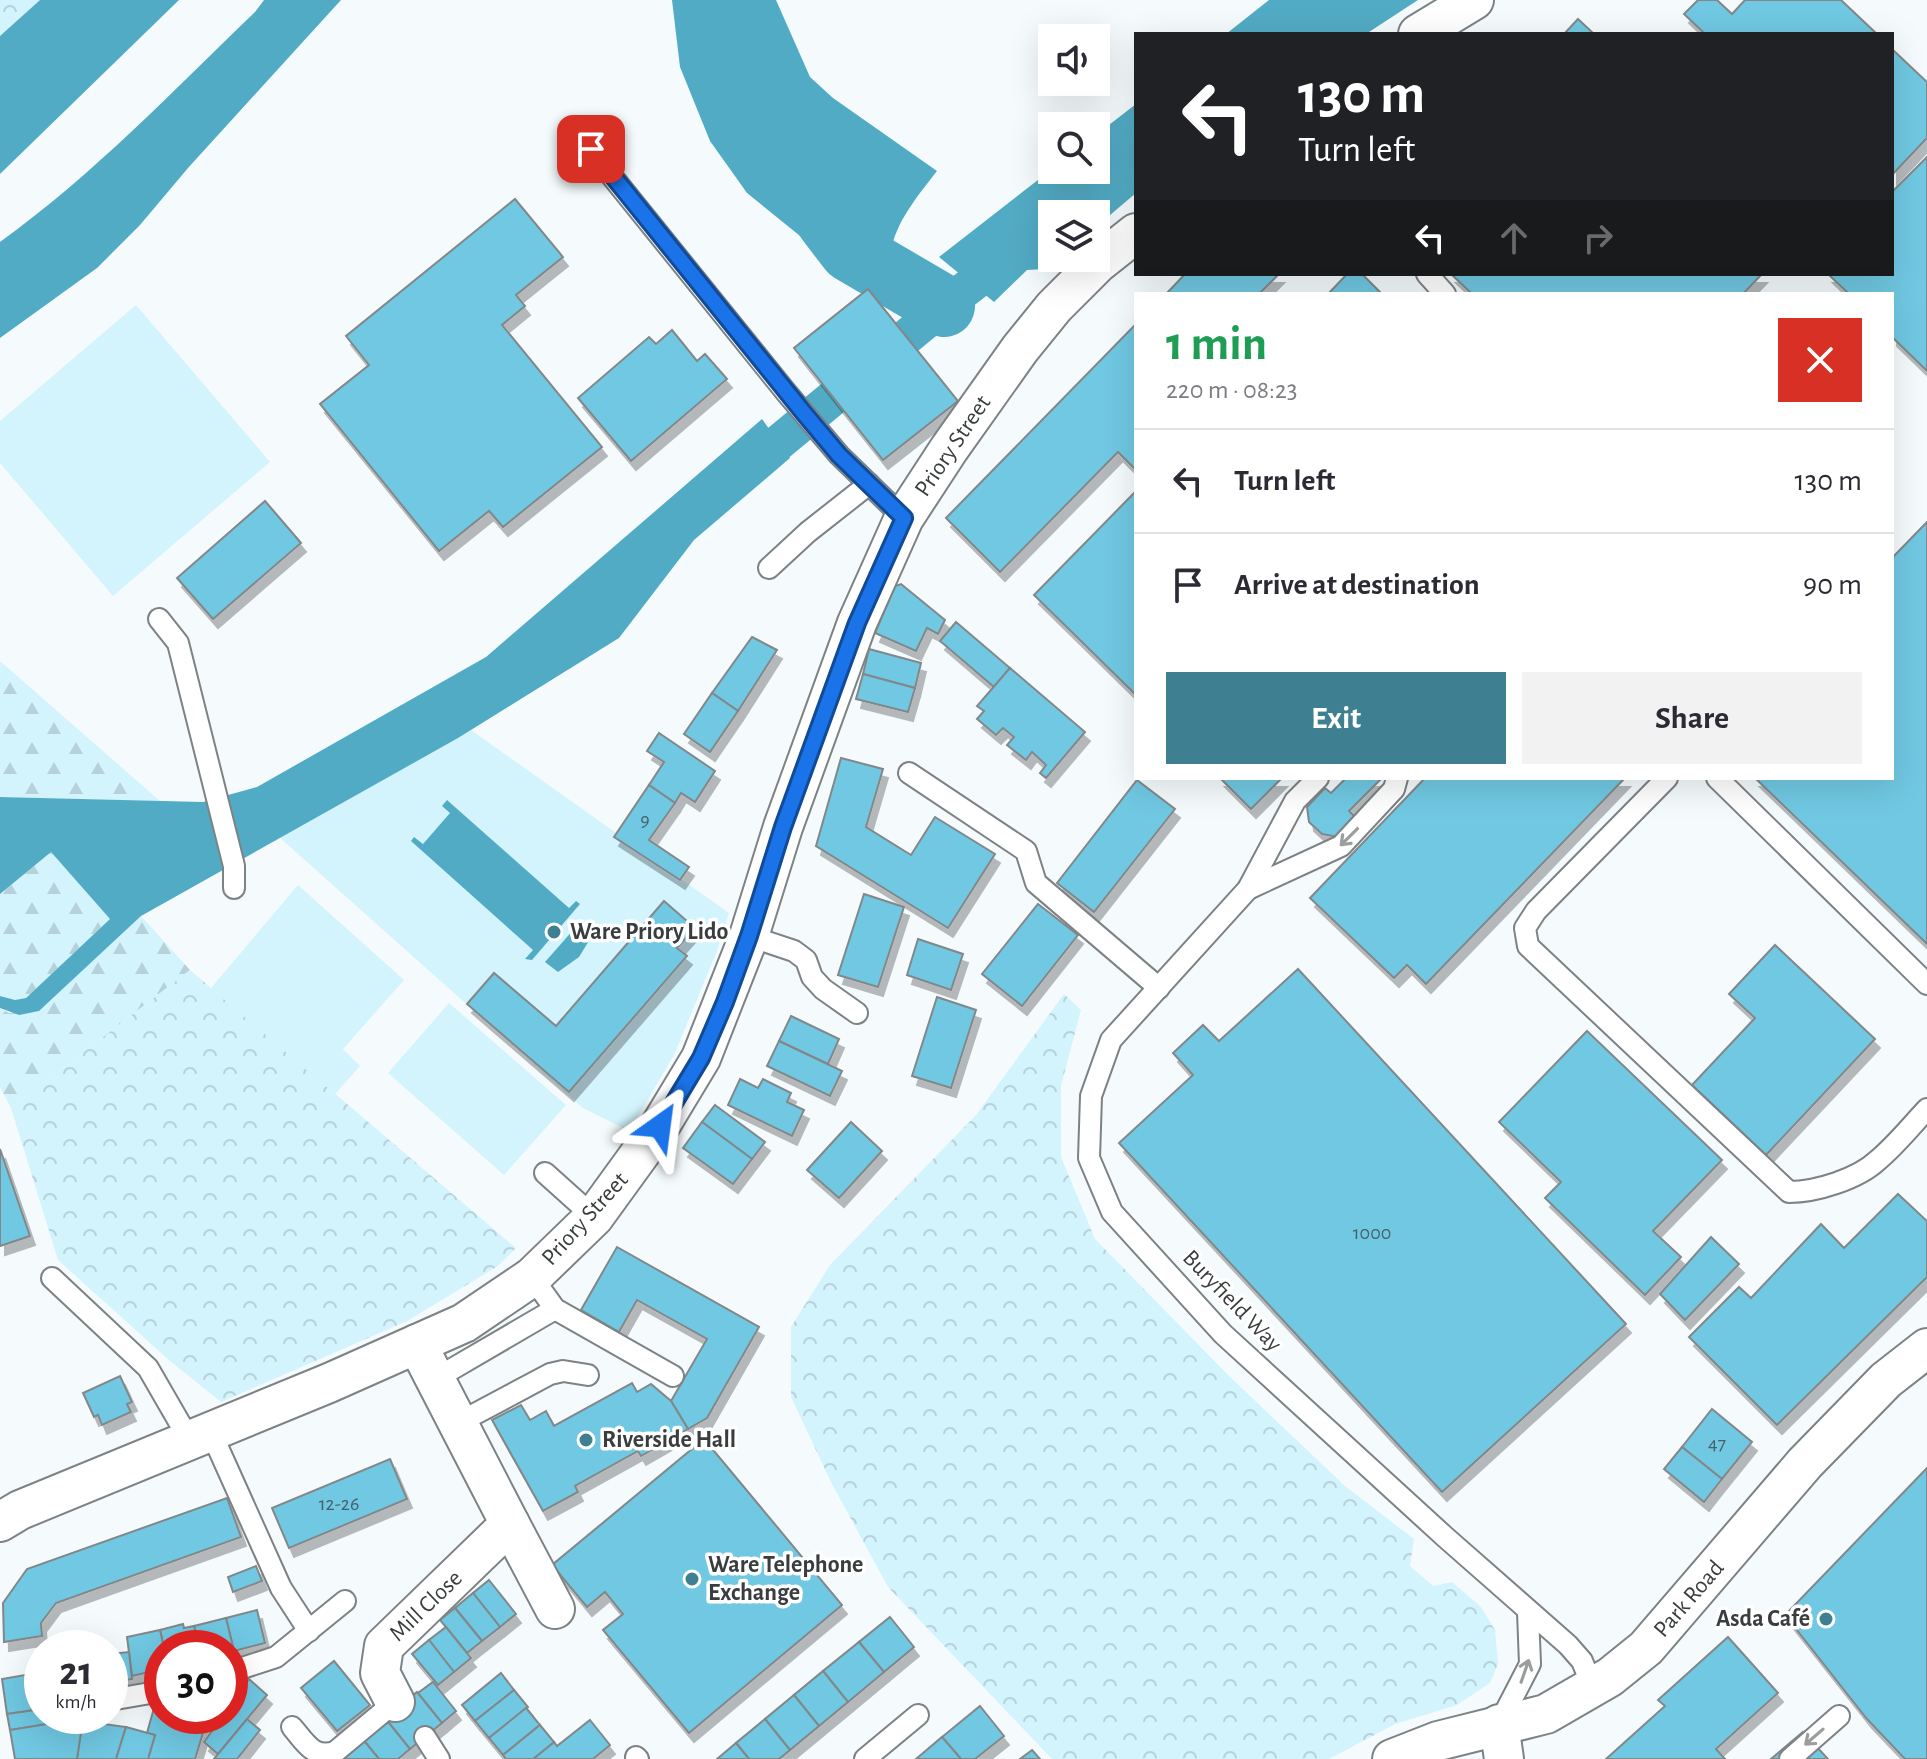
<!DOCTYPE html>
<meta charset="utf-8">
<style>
body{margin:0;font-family:"Alegreya Sans",sans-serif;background:#f2f2f3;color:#2b2b33;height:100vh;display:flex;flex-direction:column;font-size:30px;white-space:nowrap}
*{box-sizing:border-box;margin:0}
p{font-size:26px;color:#7c7c81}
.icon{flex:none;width:44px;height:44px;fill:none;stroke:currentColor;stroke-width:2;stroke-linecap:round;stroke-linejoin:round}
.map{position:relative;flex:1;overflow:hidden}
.panel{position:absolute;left:1134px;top:292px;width:760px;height:488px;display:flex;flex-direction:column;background:#fff;border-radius:0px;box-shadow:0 8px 32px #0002}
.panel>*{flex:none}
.banner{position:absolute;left:1134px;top:32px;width:760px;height:244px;border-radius:0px;box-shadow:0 8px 32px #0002;background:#202124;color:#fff;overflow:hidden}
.fabs{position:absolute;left:1038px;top:24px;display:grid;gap:16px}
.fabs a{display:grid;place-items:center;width:72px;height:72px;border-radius:0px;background:#fff;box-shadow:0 8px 32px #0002;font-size:40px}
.speed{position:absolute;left:24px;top:1630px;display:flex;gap:16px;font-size:40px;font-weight:700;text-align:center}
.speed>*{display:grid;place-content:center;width:104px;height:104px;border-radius:50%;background:#fff;box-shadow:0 8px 32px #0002;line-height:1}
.speed small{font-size:20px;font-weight:400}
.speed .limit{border:12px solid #d22;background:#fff;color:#111}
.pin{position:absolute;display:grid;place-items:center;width:68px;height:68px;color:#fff;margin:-34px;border-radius:16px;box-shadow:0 4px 12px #0006}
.me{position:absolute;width:88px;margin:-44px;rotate:31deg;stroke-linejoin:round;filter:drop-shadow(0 0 6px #0008)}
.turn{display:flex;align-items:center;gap:28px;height:168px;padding:0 32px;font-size:36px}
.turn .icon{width:104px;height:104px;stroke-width:2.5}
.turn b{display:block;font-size:56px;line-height:68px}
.lanes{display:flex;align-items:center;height:76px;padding:0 32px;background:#0003;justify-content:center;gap:40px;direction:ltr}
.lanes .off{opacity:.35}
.round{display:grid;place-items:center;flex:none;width:84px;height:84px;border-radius:0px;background:#f2f2f3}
.overview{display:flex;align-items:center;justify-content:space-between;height:136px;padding:0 32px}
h1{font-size:48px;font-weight:700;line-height:60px;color:#1e9e55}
.cta{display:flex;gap:16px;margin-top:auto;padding:16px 32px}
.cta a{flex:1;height:92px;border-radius:0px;background:#3e7f92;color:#fff;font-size:32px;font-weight:700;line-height:92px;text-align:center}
.cta a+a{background:#f2f2f3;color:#2b2b33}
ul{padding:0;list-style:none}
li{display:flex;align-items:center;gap:24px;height:104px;padding:0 32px;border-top:2px solid #e1e1e2}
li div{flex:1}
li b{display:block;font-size:30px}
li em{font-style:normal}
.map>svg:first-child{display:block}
.forest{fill:url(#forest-firs)}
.park{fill:url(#park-crowns)}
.garden{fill:#d3f3fd}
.water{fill:#52abc4}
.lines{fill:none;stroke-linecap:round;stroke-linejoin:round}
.canal{stroke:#52abc4;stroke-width:36}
.river{stroke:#52abc4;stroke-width:62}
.building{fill:#6fc8e2;stroke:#82888a;stroke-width:2;filter:url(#shadow)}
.lane-casing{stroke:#7d8284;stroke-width:24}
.street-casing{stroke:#7d8284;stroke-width:42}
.lane{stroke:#fff;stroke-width:20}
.street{stroke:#fff;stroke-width:38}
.oneway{stroke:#9c9e9e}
.route-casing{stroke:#114b97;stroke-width:20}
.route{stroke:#1a73e8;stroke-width:14}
.poi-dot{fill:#3e7f92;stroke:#fff;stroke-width:3}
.labels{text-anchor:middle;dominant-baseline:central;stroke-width:7;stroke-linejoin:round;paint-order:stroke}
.number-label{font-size:20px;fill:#476067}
.street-label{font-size:24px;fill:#3a3d3e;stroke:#fff}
.poi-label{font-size:24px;font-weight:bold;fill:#3a3d3e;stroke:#fff;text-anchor:start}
</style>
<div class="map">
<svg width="1927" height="1759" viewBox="0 0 1927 1759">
<defs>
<pattern id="forest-firs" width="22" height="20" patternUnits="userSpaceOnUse" patternTransform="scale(2)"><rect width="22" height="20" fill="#d3f3fd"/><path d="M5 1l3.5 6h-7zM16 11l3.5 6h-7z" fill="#b6d1da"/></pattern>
<pattern id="park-crowns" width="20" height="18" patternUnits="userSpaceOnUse" patternTransform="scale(2)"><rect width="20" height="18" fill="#d3f3fd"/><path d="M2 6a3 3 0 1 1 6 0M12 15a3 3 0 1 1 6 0" fill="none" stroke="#b6d1da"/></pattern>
<filter id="shadow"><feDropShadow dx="5" dy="9" stdDeviation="0" flood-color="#0004"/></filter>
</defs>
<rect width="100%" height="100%" fill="#f5fbfd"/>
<g class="forest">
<polygon points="0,661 160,801 0,797"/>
<polygon points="51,852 110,919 26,998 15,1000 0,996 0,894"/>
<polygon points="141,916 190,970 11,1108 0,1087 0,1008 9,1013 39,1011"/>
</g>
<g class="park">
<polygon points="0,0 40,0 0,36"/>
<polygon points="190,970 516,1248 498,1266 407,1321 221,1402 170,1361 58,1260 11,1108"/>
<polygon points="1064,994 1081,1010 1061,1086 1061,1157 1095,1239 1230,1377 1345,1486 1414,1539 1410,1566 1433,1586 1452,1582 1481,1607 1495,1630 1498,1664 1490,1683 1457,1705 1395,1724 1329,1759 1052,1759 888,1587 832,1484 791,1397 791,1327 830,1265 976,1115"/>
</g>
<g class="garden">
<polygon points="136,305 270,462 113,596 0,463 0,421"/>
<polygon points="471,730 729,913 717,951 674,1055 629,1131 583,1108 279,837"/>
<polygon points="298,885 404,980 343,1049 360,1066 335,1094 211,988"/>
<polygon points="449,1003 566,1105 504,1175 388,1073"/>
</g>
<g class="water">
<polygon points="40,0 179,0 0,174 0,36"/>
<path d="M264,0h77l-153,168 -48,57 -43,43 -97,70v-96c93,-67 173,-151 255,-230z"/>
<path d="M672,0h104l34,77 23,21 104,73c-20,26 -41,50 -47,83l9,15 -14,12 -38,-12 -37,-25 -63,-51 -37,-52 -30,-74z"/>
<polygon points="1269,0 1418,0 1366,34 1226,34"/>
<polygon points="1136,104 1136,193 1096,227 1096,214 1052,214 1052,258 1059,258 1045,269 1027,270 994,302 939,257 1052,169 1096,170 1096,135"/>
<polygon points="762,419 790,458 694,540 619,638 458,738 141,916 39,1011 19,1015 0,1008 0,996 15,1000 26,998 110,919 51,852 0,894 0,797 203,802 257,787 486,657"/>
<polygon points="447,800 569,908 576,901 580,904 532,960 525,959 533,950 411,841 414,837 423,844 450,813 442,806"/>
<polygon points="582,920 595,931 579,957 558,972 545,962"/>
</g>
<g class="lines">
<polyline class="canal" points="743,472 944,306 1052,222"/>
<polyline class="river" points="827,221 850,251 944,306"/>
</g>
<g class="building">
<polygon points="1698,0 1717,0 1732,14 1745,0 1841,0 1877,34 1705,34 1684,14"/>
<polygon points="1578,19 1594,34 1564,34"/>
<polygon points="1892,49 1927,82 1927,138 1892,175"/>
<polygon points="1927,157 1927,371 1892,337 1892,294 1849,294 1828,274 1892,274 1892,192"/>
<polygon points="515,199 563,257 516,295 525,306 502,325 602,447 503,527 489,511 439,551 320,404 369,365 346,336"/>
<polygon points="1185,274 1279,274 1259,294 1166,294"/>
<polygon points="1347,274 1362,274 1382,294 1328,294"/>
<polygon points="1451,274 1762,274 1743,294 1472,294"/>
<polygon points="868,289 958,401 883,460 794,348"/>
<polygon points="1136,324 1136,470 1118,452 1000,572 946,518"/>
<polygon points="672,330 697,361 705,354 727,379 631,461 578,398 649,337 656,344"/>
<polygon points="1136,491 1136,695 1034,595"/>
<polygon points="265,501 301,543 213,619 177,578"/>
<polygon points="1927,522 1927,944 1755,778 1892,778 1892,558"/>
<polygon points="901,584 945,620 938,634 927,628 916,651 875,633 895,586"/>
<polygon points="956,622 1010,668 994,687 940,641"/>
<polygon points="752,637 777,650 738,711 712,693"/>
<polygon points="869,649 921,663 915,688 863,674"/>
<polygon points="1010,668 1085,732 1046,778 1040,773 1046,765 1032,752 1026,760 1007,745 1014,737 1003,728 996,735 977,719 984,711 977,706"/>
<polygon points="863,674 915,688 908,712 856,699"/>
<polygon points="712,693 738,711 710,752 684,734"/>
<polygon points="659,733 715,771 695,802 681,793 675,803 649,785 664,762 647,751"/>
<polygon points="841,758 883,769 866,827 911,855 935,817 995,854 948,928 816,846"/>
<polygon points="1220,778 1282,778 1251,809"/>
<polygon points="1346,778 1382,778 1349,811 1356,818 1338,837 1322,834 1309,822 1307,807 1325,788 1331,793"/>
<polygon points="1425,778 1625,778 1426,984 1407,965 1394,978 1310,898"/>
<polygon points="1137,780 1175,809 1094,912 1057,883"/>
<polygon points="649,785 675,803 649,840 689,867 680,880 614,837"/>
<polygon points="864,894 904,907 878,987 838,975"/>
<polygon points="664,901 695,928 677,948 687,956 569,1092 467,1004 494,973 556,1026"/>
<polygon points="1038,904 1078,935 1022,1006 982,974"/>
<polygon points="918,939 963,954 951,990 907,975"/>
<polygon points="1775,945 1875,1039 1766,1155 1692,1085 1755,1018 1729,994"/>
<polygon points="1298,969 1626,1324 1442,1492 1119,1143 1193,1075 1173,1053 1203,1025 1219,1041"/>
<polygon points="937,997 976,1010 951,1088 912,1076"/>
<polygon points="791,1016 839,1039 828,1064 779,1041"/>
<polygon points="1587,1031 1722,1160 1653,1231 1681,1257 1645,1295 1545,1198 1561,1182 1499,1122"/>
<polygon points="779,1041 842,1071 830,1096 767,1066"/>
<polygon points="740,1079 758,1088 763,1079 791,1093 787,1102 804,1110 792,1136 728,1105"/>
<polygon points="715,1105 765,1142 752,1159 702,1122"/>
<polygon points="702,1122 752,1159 733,1184 683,1148"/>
<polygon points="851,1122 882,1151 839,1198 807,1170"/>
<polygon points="0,1149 30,1236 0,1246"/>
<polygon points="1898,1194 1927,1221 1927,1277 1777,1425 1689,1337 1739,1287 1751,1298 1821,1224 1844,1248"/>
<polygon points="1711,1237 1739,1264 1685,1320 1660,1294"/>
<polygon points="617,1247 759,1327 707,1418 688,1429 671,1401 707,1339 637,1300 619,1332 581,1310"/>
<polygon points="120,1376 132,1402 127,1404 131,1412 102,1425 98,1415 94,1417 83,1393"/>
<polygon points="632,1383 637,1392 651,1384 671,1401 688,1429 641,1456 638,1451 575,1486 578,1492 543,1511 492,1420 521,1405 530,1420 546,1411 554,1426"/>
<polygon points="1712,1409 1752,1442 1722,1479 1682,1447"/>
<polygon points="704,1439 842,1605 689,1733 603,1630 623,1614 605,1592 587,1607 552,1565"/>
<polygon points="1682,1447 1722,1479 1704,1502 1664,1469"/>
<polygon points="390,1459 407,1499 289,1548 272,1508"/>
<polygon points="1927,1468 1927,1759 1905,1759 1867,1719 1785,1615"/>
<polygon points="227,1498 241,1537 56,1603 41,1623 42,1636 4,1642 3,1603 27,1569"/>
<polygon points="256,1566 262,1581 233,1592 228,1577"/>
<polygon points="489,1580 516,1614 500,1627 473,1593"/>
<polygon points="473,1593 500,1627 482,1641 455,1608"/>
<polygon points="455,1608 482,1641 467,1653 440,1620"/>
<polygon points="257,1610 265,1643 234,1651 226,1618"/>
<polygon points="890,1617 914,1647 884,1672 859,1642"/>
<polygon points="226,1618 234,1651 230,1652 230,1648 199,1648 194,1626"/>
<polygon points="183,1624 184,1628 194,1626 199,1648 164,1648 160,1630"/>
<polygon points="446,1627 471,1658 454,1672 429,1640"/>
<polygon points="160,1630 164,1648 162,1648 162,1669 132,1676 127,1637"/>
<polygon points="1728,1637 1778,1693 1716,1749 1725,1759 1606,1759 1665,1706 1658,1700"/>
<polygon points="429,1640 454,1672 438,1685 412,1654"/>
<polygon points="859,1642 884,1672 848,1702 823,1671"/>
<polygon points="129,1652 132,1679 110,1683 110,1654"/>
<polygon points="334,1661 370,1705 337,1731 301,1688"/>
<polygon points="42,1665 42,1709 7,1714 2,1679 37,1673 36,1666"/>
<polygon points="823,1671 848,1702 819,1726 794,1695"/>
<polygon points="501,1673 514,1690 475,1721 462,1705"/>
<polygon points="249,1679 267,1695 218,1754 204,1742 223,1716 230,1716 230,1706"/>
<polygon points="433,1682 456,1711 442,1723 418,1693"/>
<polygon points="514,1690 528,1707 489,1738 475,1721"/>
<polygon points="417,1692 442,1723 410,1749 385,1718"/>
<polygon points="794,1695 819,1726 790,1750 765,1719"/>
<polygon points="980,1706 1004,1736 975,1759 961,1759 942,1737"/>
<polygon points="154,1708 162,1711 162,1716 181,1716 206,1723 195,1759 148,1759 155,1735 147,1733"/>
<polygon points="526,1708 540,1725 503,1755 489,1738"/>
<polygon points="42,1709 42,1716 48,1716 49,1724 10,1730 7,1714"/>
<polygon points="385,1718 410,1749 398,1759 379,1759 361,1737"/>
<polygon points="247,1719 260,1730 237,1759 214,1759"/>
<polygon points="765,1719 790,1750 779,1759 749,1759 736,1743"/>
<polygon points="590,1720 610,1745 593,1759 533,1759 554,1742 557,1746"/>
<polygon points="82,1721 126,1727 116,1759 77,1759"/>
<polygon points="59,1722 82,1726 77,1759 15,1759 10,1730"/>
<polygon points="540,1725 554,1742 533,1759 506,1759 503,1755"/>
<polygon points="126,1727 155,1735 148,1759 116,1759"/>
<polygon points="1803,1732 1828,1759 1771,1759"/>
<polygon points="361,1737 379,1759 334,1759"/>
<polygon points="942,1737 961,1759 916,1759"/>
<polygon points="736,1743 749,1759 717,1759"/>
<polygon points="1032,1750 1040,1759 1020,1759"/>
</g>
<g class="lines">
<defs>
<g id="lane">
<polyline points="573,128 785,391 839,455 904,518"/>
<polyline points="1427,274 1445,294"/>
<polyline points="769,568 808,532 869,484"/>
<polyline points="159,619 178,643 234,866 234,888"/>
<polyline points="909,773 1026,851 1036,883 1159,988"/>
<polyline points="1318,778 1295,801 1248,889 1111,1040 1091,1096 1089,1158 1112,1212 1223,1334 1444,1536 1568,1645 1582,1661 1593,1688"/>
<path d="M1667,778l-131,133 -11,17 3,18 261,246c27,0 69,-13 89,-32 18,-15 33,-34 49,-51"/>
<polyline points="1717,778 1927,984"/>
<polyline points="1248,889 1341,846 1394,789 1397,778"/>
<polyline points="749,936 794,951 806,960 812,977 823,989 857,1013"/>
<polyline points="545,1173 594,1217"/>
<polyline points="532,1277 555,1309 673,1376"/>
<polyline points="52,1278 148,1368 189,1439"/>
<polyline points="435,1379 555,1309"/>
<polyline points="458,1423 550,1374 563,1371 588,1375"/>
<polyline points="210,1430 281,1588 309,1631"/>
<polyline points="230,1672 276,1657 345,1601"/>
<polyline points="110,1700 162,1691"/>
<polyline points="1499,1724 1530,1664 1528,1612"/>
<path d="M292,1727c13,15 21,32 43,25l60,-50 4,4"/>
<polyline points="425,1737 439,1759"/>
<polyline points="636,1757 638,1759"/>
<polyline points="865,1759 918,1715"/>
<polyline points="1790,1759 1839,1716"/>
</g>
<g id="street">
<polyline points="1418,34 1474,0"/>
<polyline points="0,1522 20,1510 329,1383 464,1323 532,1277 594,1217 660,1126 701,1058 749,936 783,827 857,623 904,518 949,449 1020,349 1054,307 1098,263 1136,233"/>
<polyline points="510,1524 555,1609"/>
<polyline points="395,1702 380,1673 384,1646 510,1524 417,1344"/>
<polyline points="1499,1724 1504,1759"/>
<polyline points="1392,1759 1438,1741 1546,1714 1610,1677 1646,1648 1805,1463 1886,1380 1927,1348"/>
</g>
</defs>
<use href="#lane" class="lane-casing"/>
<use href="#street" class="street-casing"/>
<use href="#lane" class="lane"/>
<use href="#street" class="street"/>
</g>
<defs><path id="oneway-shaft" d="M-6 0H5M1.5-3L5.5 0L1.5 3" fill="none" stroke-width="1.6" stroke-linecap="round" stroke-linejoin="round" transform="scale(2)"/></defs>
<g class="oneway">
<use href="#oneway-shaft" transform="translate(1349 837) rotate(135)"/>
<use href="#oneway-shaft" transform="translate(1525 1671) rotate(-71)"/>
<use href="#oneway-shaft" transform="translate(1814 1737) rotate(139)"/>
</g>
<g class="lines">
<defs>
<polyline id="route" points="591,149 803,412 839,455 904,518 857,623 783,827 749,936 725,1002 701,1058 660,1126"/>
</defs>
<use href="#route" class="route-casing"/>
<use href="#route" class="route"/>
</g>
<g class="poi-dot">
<circle cx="554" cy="932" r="8"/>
<circle cx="586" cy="1440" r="8"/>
<circle cx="692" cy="1579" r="8"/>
<circle cx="1826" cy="1619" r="8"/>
</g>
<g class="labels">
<g class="number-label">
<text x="645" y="820">9</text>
<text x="1372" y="1233">1000</text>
<text x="1717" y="1444">47</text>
<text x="339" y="1504">12-26</text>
</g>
<g class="street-label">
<text transform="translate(953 446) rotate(-56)">Priory Street</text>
<text transform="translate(585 1219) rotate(-48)">Priory Street</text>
<text transform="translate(1232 1301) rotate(46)">Buryfield Way</text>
<text transform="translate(1689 1599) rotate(-49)">Park Road</text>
<text transform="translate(426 1606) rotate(-44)">Mill Close</text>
</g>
<g class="poi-label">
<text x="570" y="932">Ware Priory Lido</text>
<text x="602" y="1440">Riverside Hall</text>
<text x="708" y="1565">Ware Telephone<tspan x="708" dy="28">Exchange</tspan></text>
<text x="1810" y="1619" text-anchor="end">Asda Café</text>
</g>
</g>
</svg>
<div class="fabs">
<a><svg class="icon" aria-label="sound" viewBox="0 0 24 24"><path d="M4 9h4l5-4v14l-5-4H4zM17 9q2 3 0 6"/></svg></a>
<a><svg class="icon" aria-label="search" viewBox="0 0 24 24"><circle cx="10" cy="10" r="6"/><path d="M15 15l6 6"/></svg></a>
<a><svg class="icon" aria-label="layers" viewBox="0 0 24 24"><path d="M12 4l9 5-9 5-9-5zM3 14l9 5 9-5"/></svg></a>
</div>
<div class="speed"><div>21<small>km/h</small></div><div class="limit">30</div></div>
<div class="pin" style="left:591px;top:149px;background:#d93025"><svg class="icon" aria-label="arrive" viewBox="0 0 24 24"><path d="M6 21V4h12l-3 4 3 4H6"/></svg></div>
<svg class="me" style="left:660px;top:1126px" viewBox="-20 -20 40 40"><path d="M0-17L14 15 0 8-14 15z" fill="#1a73e8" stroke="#fff" stroke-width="4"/></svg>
<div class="banner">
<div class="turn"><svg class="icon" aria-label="left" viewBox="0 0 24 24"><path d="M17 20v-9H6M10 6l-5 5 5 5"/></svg><div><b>130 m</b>Turn left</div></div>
<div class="lanes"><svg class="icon" aria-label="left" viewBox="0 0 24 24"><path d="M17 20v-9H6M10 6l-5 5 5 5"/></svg><svg class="icon off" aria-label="ahead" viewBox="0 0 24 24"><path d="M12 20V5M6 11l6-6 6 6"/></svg><svg class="icon off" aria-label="right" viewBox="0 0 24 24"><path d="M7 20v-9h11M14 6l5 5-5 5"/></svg></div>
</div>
<section class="panel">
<div class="overview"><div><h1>1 min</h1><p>220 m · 08:23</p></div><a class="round" style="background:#d93025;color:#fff"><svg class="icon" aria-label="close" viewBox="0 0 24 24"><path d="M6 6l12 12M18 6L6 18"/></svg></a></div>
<ul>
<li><svg class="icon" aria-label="left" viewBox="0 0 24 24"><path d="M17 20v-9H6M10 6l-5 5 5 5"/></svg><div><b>Turn left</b></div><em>130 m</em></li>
<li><svg class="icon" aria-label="arrive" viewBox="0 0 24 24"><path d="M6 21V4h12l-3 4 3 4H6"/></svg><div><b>Arrive at destination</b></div><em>90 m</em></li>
</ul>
<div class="cta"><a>Exit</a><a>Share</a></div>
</section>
</div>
